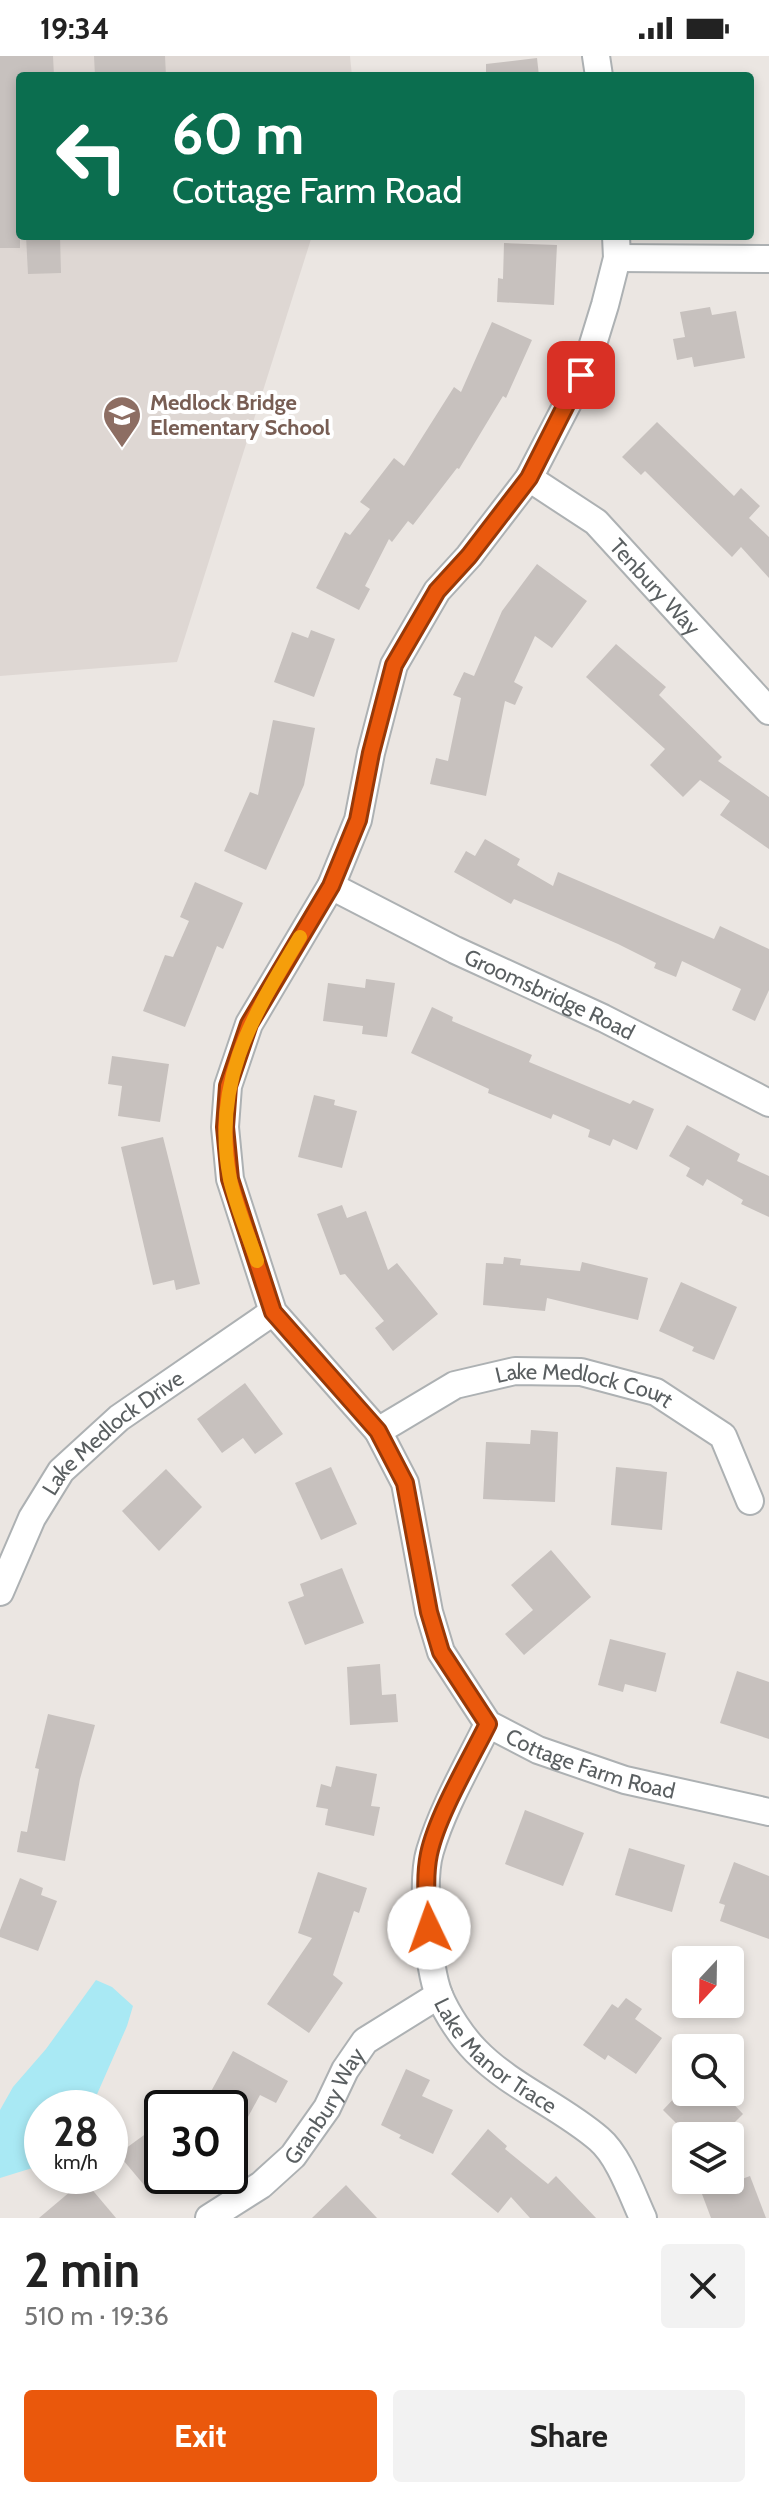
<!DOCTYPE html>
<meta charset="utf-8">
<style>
body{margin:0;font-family:Cabin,sans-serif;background:#f2f2f2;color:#222;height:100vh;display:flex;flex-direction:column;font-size:30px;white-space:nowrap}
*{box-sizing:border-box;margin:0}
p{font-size:26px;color:#767676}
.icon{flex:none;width:44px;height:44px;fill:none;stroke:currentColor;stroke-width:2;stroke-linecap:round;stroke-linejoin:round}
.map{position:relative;height:2162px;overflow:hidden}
.drawer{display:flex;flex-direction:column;background:#fff;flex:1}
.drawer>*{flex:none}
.top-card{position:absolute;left:16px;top:16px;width:738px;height:168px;border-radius:8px;box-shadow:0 4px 12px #0003;background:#0b6e4f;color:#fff;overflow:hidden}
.needle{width:52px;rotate:202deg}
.fabs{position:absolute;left:672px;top:1890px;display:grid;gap:16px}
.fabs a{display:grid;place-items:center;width:72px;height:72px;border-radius:8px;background:#fff;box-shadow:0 4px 12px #0003;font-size:40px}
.speed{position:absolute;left:24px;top:2034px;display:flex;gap:16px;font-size:40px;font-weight:700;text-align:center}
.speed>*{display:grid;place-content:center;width:104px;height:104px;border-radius:50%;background:#fff;box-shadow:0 4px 12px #0003;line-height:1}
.speed small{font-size:20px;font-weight:400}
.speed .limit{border:4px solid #111;border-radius:12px;background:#fff;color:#111}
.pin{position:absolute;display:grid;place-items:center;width:68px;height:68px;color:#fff;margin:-34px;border-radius:16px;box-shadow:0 4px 12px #0006}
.me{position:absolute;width:88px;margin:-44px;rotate:357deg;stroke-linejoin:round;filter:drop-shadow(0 0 6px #0008)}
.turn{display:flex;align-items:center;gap:28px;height:168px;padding:0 24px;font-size:36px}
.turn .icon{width:104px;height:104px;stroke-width:2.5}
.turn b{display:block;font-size:56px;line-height:68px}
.round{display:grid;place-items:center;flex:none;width:84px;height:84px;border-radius:8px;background:#f2f2f2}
.summary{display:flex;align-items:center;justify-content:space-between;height:136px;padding:0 24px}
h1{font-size:48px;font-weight:800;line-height:60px}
.primary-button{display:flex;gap:16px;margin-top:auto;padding:16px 24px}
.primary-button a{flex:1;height:92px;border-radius:8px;background:#ea580c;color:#fff;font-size:32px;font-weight:800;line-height:92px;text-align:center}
.primary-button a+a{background:#f2f2f2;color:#222}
.status{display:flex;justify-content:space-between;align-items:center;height:56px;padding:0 40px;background:#fff;direction:ltr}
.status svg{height:22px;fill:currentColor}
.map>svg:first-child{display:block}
.education{fill:#ded7d3}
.water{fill:#a9e9f4}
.building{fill:#c7c1be}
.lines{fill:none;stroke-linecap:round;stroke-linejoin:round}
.minor-casing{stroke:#adb1b3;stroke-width:30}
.minor{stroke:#fff;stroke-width:26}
.route-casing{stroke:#983908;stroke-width:20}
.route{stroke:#ea580c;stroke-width:14}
.slow{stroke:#f59e0b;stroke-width:14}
.labels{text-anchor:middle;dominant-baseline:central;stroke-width:8;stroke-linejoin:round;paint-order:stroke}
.education-label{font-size:22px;font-weight:bold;fill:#785e54;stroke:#fff;text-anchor:start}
.street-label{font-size:22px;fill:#5a5f61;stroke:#fff}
</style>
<div class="status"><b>19:34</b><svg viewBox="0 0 49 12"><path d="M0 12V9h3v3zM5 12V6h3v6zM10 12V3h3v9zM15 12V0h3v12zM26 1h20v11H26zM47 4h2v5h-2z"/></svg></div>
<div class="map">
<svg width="769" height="2162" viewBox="0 0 769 2162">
<rect width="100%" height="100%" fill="#ebe6e2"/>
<polygon class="education" points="0,0 350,0 352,20 20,20 20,180 312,180 177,606 0,620"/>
<polygon class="water" points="96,1924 112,1931 133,1950 127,1970 91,2052 42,2052 42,2109 0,2122 0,2054 13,2031 46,1993"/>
<g class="building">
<polygon points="0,0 53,0 54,20 20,20 20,192 0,192"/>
<polygon points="94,0 165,0 166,20 95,20"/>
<polygon points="537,2 539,20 486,20 486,8"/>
<polygon points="26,180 60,180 61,217 28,218"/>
<polygon points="504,187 557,189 554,249 497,246 498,222 503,223"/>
<polygon points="710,251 712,259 736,255 745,302 694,311 692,301 677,304 673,283 685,281 680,256"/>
<polygon points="492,266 532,284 506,342 503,340 459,413 457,412 413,469 408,465 392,486 389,483 365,530 370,533 359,554 316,532 345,476 350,479 370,453 360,446 394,402 404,410 454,331 461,336"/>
<polygon points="657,366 734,440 741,432 760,450 749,462 769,481 769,522 741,491 732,501 645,415 641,419 622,401"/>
<polygon points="537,508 587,545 552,592 535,580 514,626 523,631 515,649 505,645 486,740 430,728 436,702 448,705 461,642 453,639 464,616 474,620 502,555"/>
<polygon points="311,574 335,583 314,641 274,626 292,576 308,582"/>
<polygon points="616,588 666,631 659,639 722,701 718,705 769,741 769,793 720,759 730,745 700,724 683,741 650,709 665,693 586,621"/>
<polygon points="273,664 315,672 304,729 266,814 224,795 250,736 258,739"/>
<polygon points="485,783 520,803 517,809 553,830 558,816 714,883 720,870 769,893 769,934 755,965 732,954 741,933 682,905 676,921 654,912 656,907 618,888 514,843 511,848 454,816 466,795 475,800"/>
<polygon points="195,826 243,847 223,893 217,890 185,971 143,955 165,899 173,901 189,865 180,861"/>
<polygon points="366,923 395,927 387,981 362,978 363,970 323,965 328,927 365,932"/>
<polygon points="432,951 453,961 452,965 532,999 529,1006 630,1048 633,1044 654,1053 637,1094 613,1083 610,1090 588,1081 590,1074 553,1058 551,1063 488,1037 489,1033 411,997"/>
<polygon points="112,1000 169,1008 160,1066 118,1060 122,1030 108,1028"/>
<polygon points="314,1039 335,1044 334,1049 357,1055 342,1112 298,1101"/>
<polygon points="687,1069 740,1098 737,1105 769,1120 769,1161 741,1148 743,1144 707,1123 703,1130 686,1120 690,1112 669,1100"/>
<polygon points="163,1081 200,1228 176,1234 174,1224 153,1229 121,1091"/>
<polygon points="342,1149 347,1162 366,1155 388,1214 397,1207 438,1258 393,1295 375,1272 384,1265 345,1218 340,1219 317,1158"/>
<polygon points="504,1201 521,1203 520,1209 580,1215 582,1206 648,1222 638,1264 547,1242 545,1255 483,1249 486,1207 503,1208"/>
<polygon points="681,1226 737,1251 714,1304 692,1295 694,1291 659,1275"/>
<polygon points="245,1327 283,1378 255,1398 243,1382 222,1397 197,1363"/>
<polygon points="531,1374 558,1376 555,1446 483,1443 486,1386 530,1388"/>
<polygon points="331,1411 357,1468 321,1484 295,1427"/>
<polygon points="616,1411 667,1416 662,1474 611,1469"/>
<polygon points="166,1413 202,1451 159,1495 122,1455"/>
<polygon points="551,1494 591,1541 524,1599 505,1578 533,1554 511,1529"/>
<polygon points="342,1512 364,1567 305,1589 288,1546 304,1540 300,1528"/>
<polygon points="610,1583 666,1597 656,1636 625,1628 623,1636 598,1629"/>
<polygon points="380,1608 382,1639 396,1638 398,1666 350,1669 347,1611"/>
<polygon points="737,1615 769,1626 769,1683 720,1667"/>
<polygon points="48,1658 95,1669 80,1723 65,1805 17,1796 21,1775 27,1776 39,1713 35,1712"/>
<polygon points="336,1710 377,1718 371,1750 380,1751 374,1780 325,1769 328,1753 316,1751 321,1728 331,1731"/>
<polygon points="525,1754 584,1777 563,1830 505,1808"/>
<polygon points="629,1792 685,1809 672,1856 615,1839"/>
<polygon points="734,1806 769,1820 769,1883 720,1865 725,1849 719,1847"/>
<polygon points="318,1816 367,1832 359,1857 354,1855 333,1919 343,1927 309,1977 267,1948 312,1882 298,1877"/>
<polygon points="20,1822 43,1832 41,1839 57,1845 38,1895 0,1881 0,1874"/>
<polygon points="626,1942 642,1953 635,1963 662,1982 636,2018 608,1999 605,2004 583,1989 612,1948 618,1952"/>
<polygon points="233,1995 288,2025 276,2047 260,2039 243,2070 230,2062 230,2052 202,2052"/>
<polygon points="406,2013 430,2024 422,2040 453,2054 433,2098 399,2082 401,2079 381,2069"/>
<polygon points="680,2036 722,2036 743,2058 721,2080 696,2080 682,2066 679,2070 663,2054"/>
<polygon points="162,2066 162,2126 150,2136 118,2098"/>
<polygon points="488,2073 507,2090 505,2093 548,2128 556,2120 596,2162 530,2162 511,2141 498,2157 451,2118"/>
<polygon points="750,2120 766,2162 711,2162 702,2138"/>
<polygon points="84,2124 116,2162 39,2162"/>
<polygon points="346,2129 377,2162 312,2162"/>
</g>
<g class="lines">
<defs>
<g id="minor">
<polyline points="596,0 599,20"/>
<path id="s1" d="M616,180l1,22 -12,47 -16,52 -16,36 -44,85 -60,78 -32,35 -43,74 -23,88 -13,67 -27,66 -82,138 -21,62 -3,41 5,52 43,133 105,119 27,52 24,129 12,40 47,72 50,26 87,30 144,32"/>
<polyline points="617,202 769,203"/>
<path id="s2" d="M529,422l67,44 173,189"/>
<path id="s3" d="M331,830l124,64 148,68 166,85"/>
<path id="s4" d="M378,1375l77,-46 60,-14 66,1 75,20 67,44 27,65"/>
<path id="s5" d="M0,1536l32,-74 29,-47 58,-53 154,-106"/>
<path id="s6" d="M488,1668c-20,41 -45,83 -58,127 -9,29 -2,116 9,144 8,19 23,42 37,56 35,36 85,55 123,88 20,17 33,55 44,79"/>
<path id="s7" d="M209,2162l52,-33 32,-29 34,-48 18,-38 20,-29 74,-46"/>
</g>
</defs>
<use href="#minor" class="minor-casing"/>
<use href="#minor" class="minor"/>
</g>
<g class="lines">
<defs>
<path id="route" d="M429,1872c-2,-24 -5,-50 0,-74 8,-38 41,-94 59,-130l-47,-72 -12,-40 -24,-129 -27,-52 -105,-119 -43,-133 -5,-52 3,-41 21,-62 82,-138 27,-66 13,-67 23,-88 43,-74 32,-35 60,-78 52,-103"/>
</defs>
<use href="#route" class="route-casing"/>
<use href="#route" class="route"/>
<path class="slow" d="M257,1205c-9,-27 -21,-55 -27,-82 -19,-97 23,-163 70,-242"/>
</g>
<defs>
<symbol id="school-pin" viewBox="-11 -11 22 30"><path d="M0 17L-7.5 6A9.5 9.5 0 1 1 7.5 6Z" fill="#8d6e63" stroke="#fff"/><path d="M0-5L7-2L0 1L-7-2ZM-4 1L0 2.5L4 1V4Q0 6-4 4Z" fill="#fff"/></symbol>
</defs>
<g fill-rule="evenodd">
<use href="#school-pin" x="100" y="337" width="44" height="60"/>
</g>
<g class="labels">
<g class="education-label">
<text x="150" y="346">Medlock Bridge<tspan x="150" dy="25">Elementary School</tspan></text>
</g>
<g class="street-label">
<text stroke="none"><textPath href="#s2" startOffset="168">Tenbury Way</textPath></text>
<text stroke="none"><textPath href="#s3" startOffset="244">Groomsbridge Road</textPath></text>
<text stroke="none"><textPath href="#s4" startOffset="222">Lake Medlock Court</textPath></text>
<text stroke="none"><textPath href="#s5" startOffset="200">Lake Medlock Drive</textPath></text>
<text stroke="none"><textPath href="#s1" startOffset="1768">Cottage Farm Road</textPath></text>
<text stroke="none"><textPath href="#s6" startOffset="370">Lake Manor Trace</textPath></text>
<text stroke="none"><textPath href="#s7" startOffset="164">Granbury Way</textPath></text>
</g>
</g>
</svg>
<div class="fabs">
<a><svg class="needle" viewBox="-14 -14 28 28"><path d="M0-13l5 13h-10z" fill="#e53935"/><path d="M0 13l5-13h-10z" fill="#767676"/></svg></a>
<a><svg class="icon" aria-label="search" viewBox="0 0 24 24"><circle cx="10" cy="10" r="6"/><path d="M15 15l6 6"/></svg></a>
<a><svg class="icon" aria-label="layers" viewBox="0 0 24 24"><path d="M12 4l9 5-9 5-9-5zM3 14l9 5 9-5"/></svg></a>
</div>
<div class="speed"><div>28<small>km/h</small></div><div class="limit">30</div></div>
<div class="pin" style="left:581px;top:319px;background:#d93025"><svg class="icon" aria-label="arrive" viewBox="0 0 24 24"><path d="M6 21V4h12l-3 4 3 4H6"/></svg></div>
<svg class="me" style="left:429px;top:1872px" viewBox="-20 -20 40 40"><circle r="19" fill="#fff"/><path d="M0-13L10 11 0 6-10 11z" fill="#ea580c"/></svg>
<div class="top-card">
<div class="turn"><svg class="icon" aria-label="left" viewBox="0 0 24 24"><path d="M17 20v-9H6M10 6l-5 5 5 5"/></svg><div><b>60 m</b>Cottage Farm Road</div></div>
</div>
</div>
<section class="drawer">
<div class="summary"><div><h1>2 min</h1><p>510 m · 19:36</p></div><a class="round"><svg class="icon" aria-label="close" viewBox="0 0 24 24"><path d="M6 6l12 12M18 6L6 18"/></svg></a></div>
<div class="primary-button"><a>Exit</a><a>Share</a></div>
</section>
